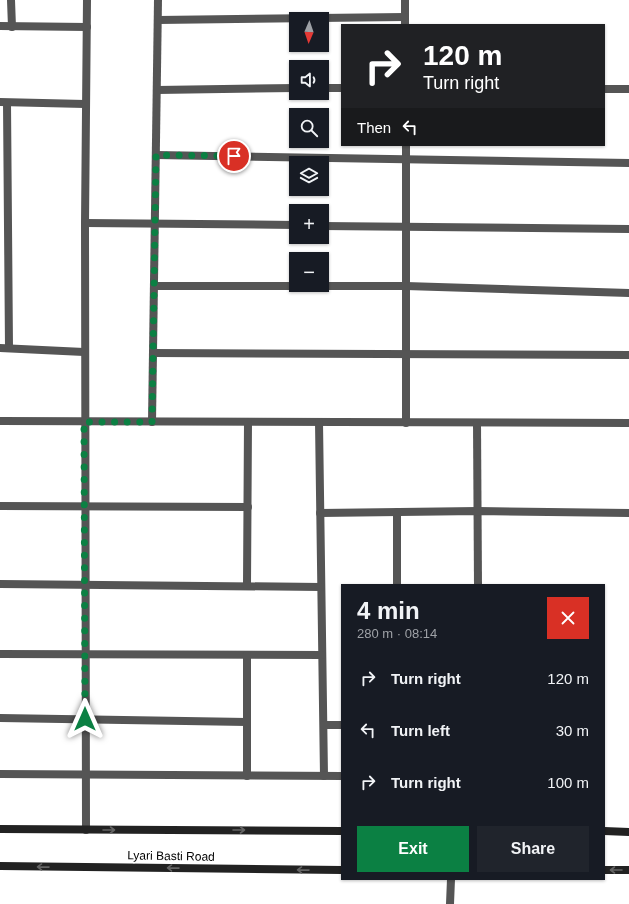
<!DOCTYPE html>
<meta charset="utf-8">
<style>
body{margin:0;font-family:Helvetica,sans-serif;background:#20242c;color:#f1f3f6;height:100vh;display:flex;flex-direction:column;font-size:15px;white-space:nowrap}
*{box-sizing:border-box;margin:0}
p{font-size:13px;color:#9ea1a6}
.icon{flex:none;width:22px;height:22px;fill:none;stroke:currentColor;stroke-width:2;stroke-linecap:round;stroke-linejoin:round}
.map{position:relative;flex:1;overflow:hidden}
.side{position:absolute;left:341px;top:584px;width:264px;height:296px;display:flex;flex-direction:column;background:#171b24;border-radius:0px;box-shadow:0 1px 3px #0004}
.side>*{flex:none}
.top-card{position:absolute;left:341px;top:24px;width:264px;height:122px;border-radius:0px;box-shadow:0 1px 3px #0004;background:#202124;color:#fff;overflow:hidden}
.needle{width:26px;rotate:182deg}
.buttons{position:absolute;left:289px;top:12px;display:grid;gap:8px}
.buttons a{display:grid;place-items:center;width:40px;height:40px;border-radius:0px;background:#171b24;box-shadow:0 1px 3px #0004;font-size:20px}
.pin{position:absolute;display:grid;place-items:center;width:34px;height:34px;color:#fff;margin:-17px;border:2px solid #fff;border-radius:50%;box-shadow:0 1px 4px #0007}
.me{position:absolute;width:44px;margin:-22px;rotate:0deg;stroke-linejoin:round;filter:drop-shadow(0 0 3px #0008)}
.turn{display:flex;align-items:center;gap:14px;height:84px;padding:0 16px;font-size:18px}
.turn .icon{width:52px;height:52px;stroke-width:2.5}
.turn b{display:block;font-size:28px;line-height:34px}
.then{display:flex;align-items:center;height:38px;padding:0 16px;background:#0003;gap:8px;font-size:15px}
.round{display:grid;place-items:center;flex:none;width:42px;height:42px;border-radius:0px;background:#20242c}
.overview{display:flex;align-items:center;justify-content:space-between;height:68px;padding:0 16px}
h1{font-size:24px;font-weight:700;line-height:30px}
.primary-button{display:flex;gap:8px;margin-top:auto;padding:8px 16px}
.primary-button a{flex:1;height:46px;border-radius:0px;background:#0b8043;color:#fff;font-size:16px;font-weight:700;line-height:46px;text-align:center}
.primary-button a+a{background:#20242c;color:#f1f3f6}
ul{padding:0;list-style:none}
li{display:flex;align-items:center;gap:12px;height:52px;padding:0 16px}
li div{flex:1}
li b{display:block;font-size:15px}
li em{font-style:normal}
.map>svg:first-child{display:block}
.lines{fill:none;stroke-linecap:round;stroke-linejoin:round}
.minor{stroke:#555;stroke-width:8}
.tertiary{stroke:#555;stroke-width:8}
.secondary{stroke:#222;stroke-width:8}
.oneway{stroke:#646464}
.route{stroke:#0b8043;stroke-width:7;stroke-dasharray:0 12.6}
.labels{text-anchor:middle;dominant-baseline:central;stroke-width:3;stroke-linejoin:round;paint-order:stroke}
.street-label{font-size:12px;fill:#000;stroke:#fff}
</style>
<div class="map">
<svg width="629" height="904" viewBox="0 0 629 904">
<rect width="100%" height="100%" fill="#fff"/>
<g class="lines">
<g class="minor">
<polyline points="11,0 12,27"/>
<polyline points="405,0 405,25"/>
<polyline points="158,20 405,17"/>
<polyline points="0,26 87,27"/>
<polyline points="322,88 342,88"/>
<polyline points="604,89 629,89"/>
<polyline points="157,90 296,88"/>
<polyline points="0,102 85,104"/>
<polyline points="7,103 9,348"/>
<polyline points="406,145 406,423"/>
<polyline points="156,155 629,163"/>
<polyline points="85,223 296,225"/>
<polyline points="322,226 629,229"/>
<polyline points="154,286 406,286 629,293"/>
<polyline points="0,348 84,352"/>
<polyline points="153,353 629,355"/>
<polyline points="0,421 629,423"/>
<polyline points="152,422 158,0"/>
<polyline points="319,422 324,776"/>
<polyline points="477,423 478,585"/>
<polyline points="0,506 248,507"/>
<polyline points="397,512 397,585"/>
<polyline points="320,513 478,511 629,513"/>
<polyline points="0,584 321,587"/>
<polyline points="247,586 248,422"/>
<polyline points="0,654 322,655"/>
<polyline points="0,718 247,722"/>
<polyline points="324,725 342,725"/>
<polyline points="0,774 342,776"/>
<polyline points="247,776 247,655"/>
<polyline points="86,830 85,223 87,0"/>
</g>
<polyline class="tertiary" points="450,904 451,879"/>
<g class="secondary">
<polyline points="0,829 342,831"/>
<polyline points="604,831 629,832"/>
<polyline points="0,866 342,870"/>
<polyline points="604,870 629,870"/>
</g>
</g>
<defs><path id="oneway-shaft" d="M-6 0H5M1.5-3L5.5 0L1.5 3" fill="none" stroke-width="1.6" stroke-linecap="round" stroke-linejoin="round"/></defs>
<g class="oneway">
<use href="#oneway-shaft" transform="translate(109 830)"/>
<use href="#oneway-shaft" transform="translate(239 830)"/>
<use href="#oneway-shaft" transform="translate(43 867) rotate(-179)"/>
<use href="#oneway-shaft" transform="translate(173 868) rotate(-179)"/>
<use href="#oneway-shaft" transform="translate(303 870) rotate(-179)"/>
<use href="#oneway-shaft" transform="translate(616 870) rotate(180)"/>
</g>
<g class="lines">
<polyline class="route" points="85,719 84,422 152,422 156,155 234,156"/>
</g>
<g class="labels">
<g class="street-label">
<text transform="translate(171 856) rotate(1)">Lyari Basti Road</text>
</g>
</g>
</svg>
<div class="buttons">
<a><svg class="needle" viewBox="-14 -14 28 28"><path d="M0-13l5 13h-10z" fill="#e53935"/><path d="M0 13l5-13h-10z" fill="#9ea1a6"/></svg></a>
<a><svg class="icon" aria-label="sound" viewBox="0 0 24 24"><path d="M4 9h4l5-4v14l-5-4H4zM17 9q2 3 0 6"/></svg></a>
<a><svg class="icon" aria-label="search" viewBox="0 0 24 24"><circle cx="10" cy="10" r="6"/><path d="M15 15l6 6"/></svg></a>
<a><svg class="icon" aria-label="layers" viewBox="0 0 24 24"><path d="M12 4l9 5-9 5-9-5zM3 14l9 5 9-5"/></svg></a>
<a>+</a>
<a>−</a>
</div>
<div class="pin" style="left:234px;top:156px;background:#d93025"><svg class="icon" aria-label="arrive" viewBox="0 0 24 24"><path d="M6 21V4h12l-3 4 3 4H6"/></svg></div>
<svg class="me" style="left:85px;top:719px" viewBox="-20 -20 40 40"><path d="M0-17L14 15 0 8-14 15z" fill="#0b8043" stroke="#fff" stroke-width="4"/></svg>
<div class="top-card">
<div class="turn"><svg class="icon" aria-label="right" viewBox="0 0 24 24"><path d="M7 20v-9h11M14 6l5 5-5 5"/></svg><div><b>120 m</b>Turn right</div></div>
<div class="then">Then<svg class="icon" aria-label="left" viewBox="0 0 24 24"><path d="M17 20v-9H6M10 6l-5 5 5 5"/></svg></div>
</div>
<section class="side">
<div class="overview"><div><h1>4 min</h1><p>280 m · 08:14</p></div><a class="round" style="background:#d93025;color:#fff"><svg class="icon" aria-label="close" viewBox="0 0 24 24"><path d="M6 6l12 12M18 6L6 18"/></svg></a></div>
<ul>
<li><svg class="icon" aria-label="right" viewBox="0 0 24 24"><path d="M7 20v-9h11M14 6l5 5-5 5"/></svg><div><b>Turn right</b></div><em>120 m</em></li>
<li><svg class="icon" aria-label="left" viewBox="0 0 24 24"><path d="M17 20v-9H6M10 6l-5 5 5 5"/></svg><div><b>Turn left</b></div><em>30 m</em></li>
<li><svg class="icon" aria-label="right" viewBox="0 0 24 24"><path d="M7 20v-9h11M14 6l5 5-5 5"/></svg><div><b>Turn right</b></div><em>100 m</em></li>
</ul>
<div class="primary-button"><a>Exit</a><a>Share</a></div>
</section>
</div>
